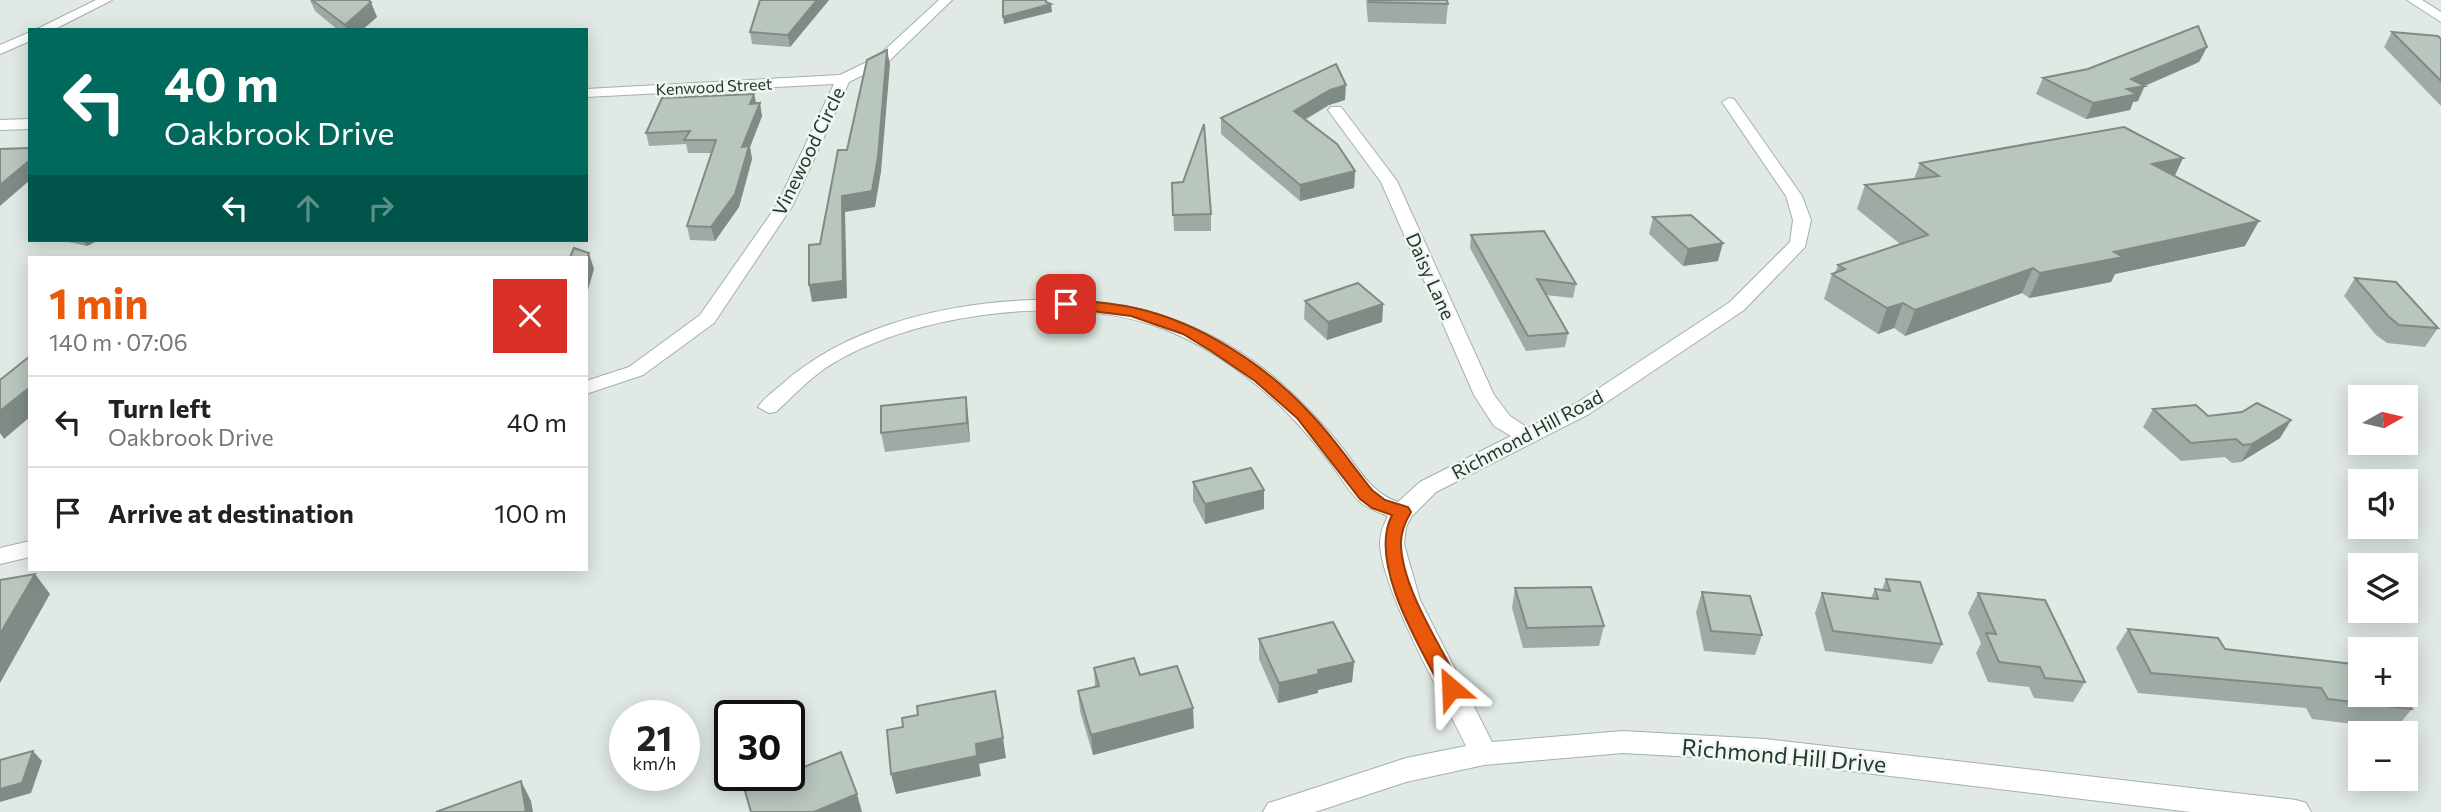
<!DOCTYPE html>
<meta charset="utf-8">
<style>
body{margin:0;font-family:Commissioner,sans-serif;background:#f6f6f6;color:#222;height:100vh;display:flex;flex-direction:column;font-size:26px;white-space:nowrap}
*{box-sizing:border-box;margin:0}
p{font-size:23px;color:#767676}
.icon{flex:none;width:38px;height:38px;fill:none;stroke:currentColor;stroke-width:2;stroke-linecap:round;stroke-linejoin:round}
.map{position:relative;flex:1;overflow:hidden}
.details{position:absolute;left:28px;top:256px;width:560px;height:315px;display:flex;flex-direction:column;background:#fff;border-radius:0px;box-shadow:0 4px 18px #0003}
.details>*{flex:none}
.hud{position:absolute;left:28px;top:28px;width:560px;height:214px;border-radius:0px;box-shadow:0 4px 18px #0003;background:#00695c;color:#fff;overflow:hidden}
.needle{width:46px;rotate:82deg}
.controls{position:absolute;left:2348px;top:385px;display:grid;gap:14px}
.controls a{display:grid;place-items:center;width:70px;height:70px;border-radius:0px;background:#fff;box-shadow:0 4px 18px #0003;font-size:35px}
.speed{position:absolute;left:609px;top:700px;display:flex;gap:14px;font-size:35px;font-weight:700;text-align:center}
.speed>*{display:grid;place-content:center;width:91px;height:91px;border-radius:50%;background:#fff;box-shadow:0 4px 18px #0003;line-height:1}
.speed small{font-size:18px;font-weight:400}
.speed .limit{border:4px solid #111;border-radius:10px;background:#fff;color:#111}
.pin{position:absolute;display:grid;place-items:center;width:60px;height:60px;color:#fff;margin:-30px;border-radius:14px;box-shadow:0 4px 10px #0006}
.me{position:absolute;width:77px;margin:-38px;rotate:334deg;stroke-linejoin:round;filter:drop-shadow(0 0 5px #0008)}
.turn{display:flex;align-items:center;gap:24px;height:147px;padding:0 21px;font-size:32px}
.turn .icon{width:91px;height:91px;stroke-width:2.5}
.turn b{display:block;font-size:49px;line-height:60px}
.lanes{display:flex;align-items:center;height:66px;padding:0 21px;background:#0003;justify-content:center;gap:35px;direction:ltr}
.lanes .off{opacity:.35}
.round{display:grid;place-items:center;flex:none;width:74px;height:74px;border-radius:0px;background:#f6f6f6}
.head{display:flex;align-items:center;justify-content:space-between;height:119px;padding:0 21px}
h1{font-size:42px;font-weight:700;line-height:52px;color:#ea580c}
ul{padding:0;list-style:none}
li{display:flex;align-items:center;gap:21px;height:91px;padding:0 21px;border-top:2px solid #e0e0e0}
li div{flex:1}
li b{display:block;font-size:26px}
li em{font-style:normal}
.map>svg:first-child{display:block}
.lines{fill:none;stroke-linecap:round;stroke-linejoin:round}
.minor-casing{stroke:#a4b0a9;stroke-width:2}
.minor{fill:#fff;fill-rule:evenodd}
.wall{fill:#9eaaa3}
.shaded-wall{fill:#818b85}
.building{fill:#b8c6be;stroke:#818b85;stroke-width:2}
.route{fill:#ea580c;stroke:#983908;stroke-width:2}
.labels{text-anchor:middle;dominant-baseline:central;stroke-width:5;stroke-linejoin:round;paint-order:stroke}
.far-street-label{font-size:16px;fill:#23372d;stroke:#f0f6f1}
.street-label{font-size:19px;fill:#23372d;stroke:#f0f6f1}
.near-street-label{font-size:23px;fill:#23372d;stroke:#f0f6f1}
</style>
<div class="map">
<svg width="2441" height="812" viewBox="0 0 2441 812">
<rect width="100%" height="100%" fill="#e0e9e3"/>
<g class="lines">
<defs>
<g id="minor">
<polygon points="96,0 112,0 53,30 35,30"/>
<polygon points="939,0 952,0 887,63 849,82 793,205 714,323 643,375 586,394 586,381 629,367 700,315 777,205 834,84 586,97 586,89 840,75 877,57"/>
<polygon points="2407,0 2422,0 2441,12 2441,22"/>
<polygon points="30,32 30,41 0,54 0,45"/>
<path d="M1729,98l5,1 68,97 9,24 -6,27 -61,63 -155,104 -153,78 -25,25 -5,10 -2,17 16,56 72,142 131,-11 142,8 531,61 10,3 5,9h-120l-426,-51 -142,-8 -139,12 -78,17 -91,30h-52l5,-9 10,-3 128,-42 60,-12c-21,-45 -87,-160 -86,-205 1,-10 4,-17 8,-25 -10,-4 -20,-7 -28,-14 -11,-10 -20,-26 -29,-38 -17,-22 -36,-45 -57,-64 -36,-32 -74,-59 -121,-75 -93,-31 -247,-11 -329,44 -17,12 -32,28 -48,43l-7,1 -11,-6c6,-9 15,-15 23,-22 80,-73 220,-94 324,-82 54,6 108,29 151,60 30,22 56,49 80,77 20,23 32,52 62,62l22,-20 91,-46 -17,-10 -20,-31 -93,-213 -53,-72 3,-3h10l56,74 97,214 16,21 18,12 47,-24 155,-102 60,-60 3,-22 -7,-24 -64,-94z"/>
<polygon points="30,119 30,129 0,130 0,120"/>
<polygon points="30,541 30,557 0,564 0,548"/>
</g>
</defs>
<use href="#minor" class="minor-casing"/>
<use href="#minor" class="minor"/>
</g>
<g class="wall">
<polygon points="310,0 368,0 377,17 362,30 338,30 315,11"/>
<polygon points="760,0 829,0 790,47 752,44 750,32"/>
<polygon points="1366,0 1447,0 1448,4 1446,24 1368,22"/>
<polygon points="2392,32 2441,39 2441,106 2384,47"/>
<polygon points="2207,47 2199,62 2145,86 2138,101 2133,102 2130,110 2086,119 2036,94 2043,78"/>
<polygon points="1345,100 1329,105 1305,120 1355,171 1354,188 1300,201 1221,134 1221,118"/>
<polygon points="756,104 762,116 750,147 752,159 739,207 715,241 690,240 687,226 712,153 688,153 686,144 649,146 646,133"/>
<polygon points="2183,158 2174,176 2245,246 2115,274 2111,282 2029,298 2022,293 1905,336 1894,328 1878,334 1824,299 1832,274 1835,273 1838,265 1900,244 1857,209 1865,185 1914,179 1920,163"/>
<polygon points="1172,183 1211,214 1211,231 1174,231"/>
<polygon points="1653,217 1718,261 1683,266 1649,234"/>
<polygon points="1471,235 1576,284 1573,298 1546,295 1568,333 1565,347 1526,351 1470,248"/>
<polygon points="60,240 99,240 87,246"/>
<polygon points="2355,278 2438,328 2425,347 2387,343 2376,335 2344,296"/>
<polygon points="1305,301 1383,304 1382,322 1327,340 1304,319"/>
<polygon points="966,397 968,415 970,442 885,452 881,433"/>
<polygon points="2153,409 2208,416 2291,420 2280,438 2241,462 2232,463 2225,457 2181,461 2143,427"/>
<polygon points="1193,482 1264,490 1264,509 1205,524 1193,501"/>
<polygon points="1886,579 1942,644 1932,664 1825,651 1815,613 1822,593 1871,598 1875,589 1882,590"/>
<polygon points="1515,588 1604,626 1599,646 1523,648 1512,608"/>
<polygon points="1702,592 1762,635 1755,655 1704,651 1696,612"/>
<polygon points="1978,593 2085,682 2073,702 2034,698 2029,687 1988,682 1976,653 1981,643 1968,613"/>
<polygon points="2128,629 2225,649 2412,709 2395,729 2312,719 2306,708 2138,693 2116,648"/>
<polygon points="1259,639 1354,662 1352,682 1318,690 1318,693 1278,703 1259,659"/>
<polygon points="1094,668 1140,675 1194,728 1093,755 1080,711 1078,691 1095,687"/>
</g>
<g class="shaded-wall">
<polygon points="817,0 829,0 790,47 788,35"/>
<polygon points="371,2 377,17 362,30 347,30 345,25"/>
<polygon points="1051,4 1052,12 1004,24 1003,17"/>
<polygon points="2207,47 2199,62 2144,86 2138,101 2133,102 2130,110 2086,119 2093,103 2131,79"/>
<polygon points="887,50 890,64 881,172 875,207 845,212 847,298 812,302 809,285 842,196"/>
<polygon points="1346,85 1345,100 1329,105 1293,126 1294,111 1330,90"/>
<polygon points="754,94 757,106 750,104"/>
<polygon points="760,103 762,116 750,147 752,159 739,207 715,241 711,227 742,147"/>
<polygon points="2183,158 2172,182 2152,164"/>
<polygon points="30,160 30,180 0,206 0,185"/>
<polygon points="1355,171 1354,188 1300,201 1300,185"/>
<polygon points="2259,221 2245,246 2115,274 2111,282 2029,298 2040,273 2114,252"/>
<polygon points="83,240 99,240 87,246"/>
<polygon points="1723,243 1718,261 1683,266 1688,249"/>
<polygon points="589,253 594,269 586,297 586,261"/>
<polygon points="2033,268 2022,293 1905,336 1915,310"/>
<polygon points="1903,303 1894,328 1878,334 1887,308"/>
<polygon points="1383,304 1382,322 1327,340 1328,322"/>
<polygon points="30,387 30,417 4,439 0,433 0,411"/>
<polygon points="966,397 968,415 970,442 967,423"/>
<polygon points="2291,420 2280,438 2241,462 2252,444"/>
<polygon points="1264,490 1264,509 1205,524 1205,504"/>
<polygon points="35,574 50,594 0,683 0,634"/>
<polygon points="1354,662 1352,682 1318,690 1318,693 1278,703 1279,683 1318,670"/>
<polygon points="1193,708 1194,728 1093,755 1091,735"/>
<polygon points="1003,738 1006,758 979,764 981,776 896,794 891,774 976,744"/>
<polygon points="33,751 42,761 31,793 0,802 0,789"/>
<polygon points="521,781 531,801 533,812 526,812"/>
<polygon points="857,794 862,812 814,812"/>
</g>
<g class="building">
<polygon points="312,0 368,0 371,2 345,25"/>
<polygon points="760,0 817,0 788,35 750,32"/>
<polygon points="1003,0 1046,0 1046,2 1051,4 1003,17"/>
<polygon points="1369,0 1447,0 1448,4 1369,2"/>
<polygon points="2198,26 2207,47 2131,79 2145,86 2127,89 2137,94 2093,103 2043,78 2088,69"/>
<polygon points="2392,32 2438,36 2441,39 2441,81"/>
<polygon points="887,50 878,157 872,191 842,196 843,281 809,285 809,245 820,244 838,150 847,150 867,60"/>
<polygon points="1336,64 1346,85 1330,90 1294,111 1337,144 1355,171 1300,185 1221,118"/>
<polygon points="754,94 750,104 760,103 742,147 749,146 735,194 711,227 687,226 716,140 684,140 690,131 646,133 662,98"/>
<polygon points="1204,124 1211,214 1173,215 1172,183 1183,182"/>
<polygon points="2124,127 2183,158 2152,164 2259,221 2114,252 2123,257 2040,273 2033,268 1915,310 1903,303 1887,308 1832,274 1845,269 1838,265 1928,235 1865,185 1939,176 1920,163"/>
<polygon points="30,148 30,160 0,185 0,149"/>
<polygon points="1691,215 1723,243 1688,249 1653,217"/>
<polygon points="1544,231 1576,284 1537,279 1568,333 1528,336 1471,235"/>
<polygon points="574,248 589,253 586,261 586,257 570,257"/>
<polygon points="2355,278 2396,282 2438,328 2399,325 2388,316"/>
<polygon points="1358,283 1383,304 1328,322 1305,301"/>
<polygon points="30,356 30,387 0,411 0,380"/>
<polygon points="966,397 967,423 881,433 881,406"/>
<polygon points="2257,403 2291,420 2252,444 2243,445 2236,439 2191,443 2153,409 2196,405 2208,416 2242,412"/>
<polygon points="1251,468 1264,490 1205,504 1193,482"/>
<polygon points="35,574 0,634 0,580"/>
<polygon points="1886,579 1920,582 1942,644 1833,631 1822,593 1878,599 1875,589 1890,591"/>
<polygon points="1591,587 1604,626 1527,628 1515,588"/>
<polygon points="1702,592 1750,596 1762,635 1711,631"/>
<polygon points="1978,593 2045,600 2085,682 2045,678 2040,667 1999,662 1986,633 1996,634"/>
<polygon points="1333,622 1354,662 1318,670 1319,674 1279,683 1259,639"/>
<polygon points="2128,629 2218,638 2225,649 2361,665 2361,695 2403,695 2412,709 2328,699 2321,688 2151,673"/>
<polygon points="1134,658 1140,675 1177,666 1193,708 1091,735 1078,691 1099,686 1094,668"/>
<polygon points="995,691 1003,738 976,744 977,756 891,774 887,730 903,727 902,718 918,715 917,706"/>
<polygon points="33,751 22,783 0,789 0,760"/>
<polygon points="841,752 857,794 814,812 751,812 745,791 783,775 789,775 789,773"/>
<polygon points="521,781 526,812 436,812"/>
</g>
<path class="route" d="M1066,299c23,3 47,4 69,9 64,14 129,56 173,103 24,24 43,53 64,79l13,10 23,7 3,5c-6,10 -10,19 -10,31 0,44 41,105 61,145l-3,5h-15c-23,-44 -77,-130 -52,-178l-20,-7 -12,-9 -63,-81 -42,-37 -44,-30 -28,-17 -52,-18 -70,-9v-6z"/>
<g class="labels">
<g class="far-street-label">
<text transform="translate(714 86) rotate(-3)">Kenwood Street</text>
</g>
<g class="street-label">
<text transform="translate(808 151) rotate(-64)">Vinewood Circle</text>
<text transform="translate(1431 276) rotate(66)">Daisy Lane</text>
<text transform="translate(1527 434) rotate(-28)">Richmond Hill Road</text>
</g>
<g class="near-street-label">
<text transform="translate(1784 755) rotate(5)">Richmond Hill Drive</text>
</g>
</g>
</svg>
<div class="controls">
<a><svg class="needle" viewBox="-14 -14 28 28"><path d="M0-13l5 13h-10z" fill="#e53935"/><path d="M0 13l5-13h-10z" fill="#767676"/></svg></a>
<a><svg class="icon" aria-label="sound" viewBox="0 0 24 24"><path d="M4 9h4l5-4v14l-5-4H4zM17 9q2 3 0 6"/></svg></a>
<a><svg class="icon" aria-label="layers" viewBox="0 0 24 24"><path d="M12 4l9 5-9 5-9-5zM3 14l9 5 9-5"/></svg></a>
<a>+</a>
<a>−</a>
</div>
<div class="speed"><div>21<small>km/h</small></div><div class="limit">30</div></div>
<div class="pin" style="left:1066px;top:304px;background:#d93025"><svg class="icon" aria-label="arrive" viewBox="0 0 24 24"><path d="M6 21V4h12l-3 4 3 4H6"/></svg></div>
<svg class="me" style="left:1451px;top:688px" viewBox="-20 -20 40 40"><path d="M0-17L14 15 0 8-14 15z" fill="#ea580c" stroke="#fff" stroke-width="4"/></svg>
<div class="hud">
<div class="turn"><svg class="icon" aria-label="left" viewBox="0 0 24 24"><path d="M17 20v-9H6M10 6l-5 5 5 5"/></svg><div><b>40 m</b>Oakbrook Drive</div></div>
<div class="lanes"><svg class="icon" aria-label="left" viewBox="0 0 24 24"><path d="M17 20v-9H6M10 6l-5 5 5 5"/></svg><svg class="icon off" aria-label="ahead" viewBox="0 0 24 24"><path d="M12 20V5M6 11l6-6 6 6"/></svg><svg class="icon off" aria-label="right" viewBox="0 0 24 24"><path d="M7 20v-9h11M14 6l5 5-5 5"/></svg></div>
</div>
<section class="details">
<div class="head"><div><h1>1 min</h1><p>140 m · 07:06</p></div><a class="round" style="background:#d93025;color:#fff"><svg class="icon" aria-label="close" viewBox="0 0 24 24"><path d="M6 6l12 12M18 6L6 18"/></svg></a></div>
<ul>
<li><svg class="icon" aria-label="left" viewBox="0 0 24 24"><path d="M17 20v-9H6M10 6l-5 5 5 5"/></svg><div><b>Turn left</b><p>Oakbrook Drive</p></div><em>40 m</em></li>
<li><svg class="icon" aria-label="arrive" viewBox="0 0 24 24"><path d="M6 21V4h12l-3 4 3 4H6"/></svg><div><b>Arrive at destination</b></div><em>100 m</em></li>
</ul>
</section>
</div>
